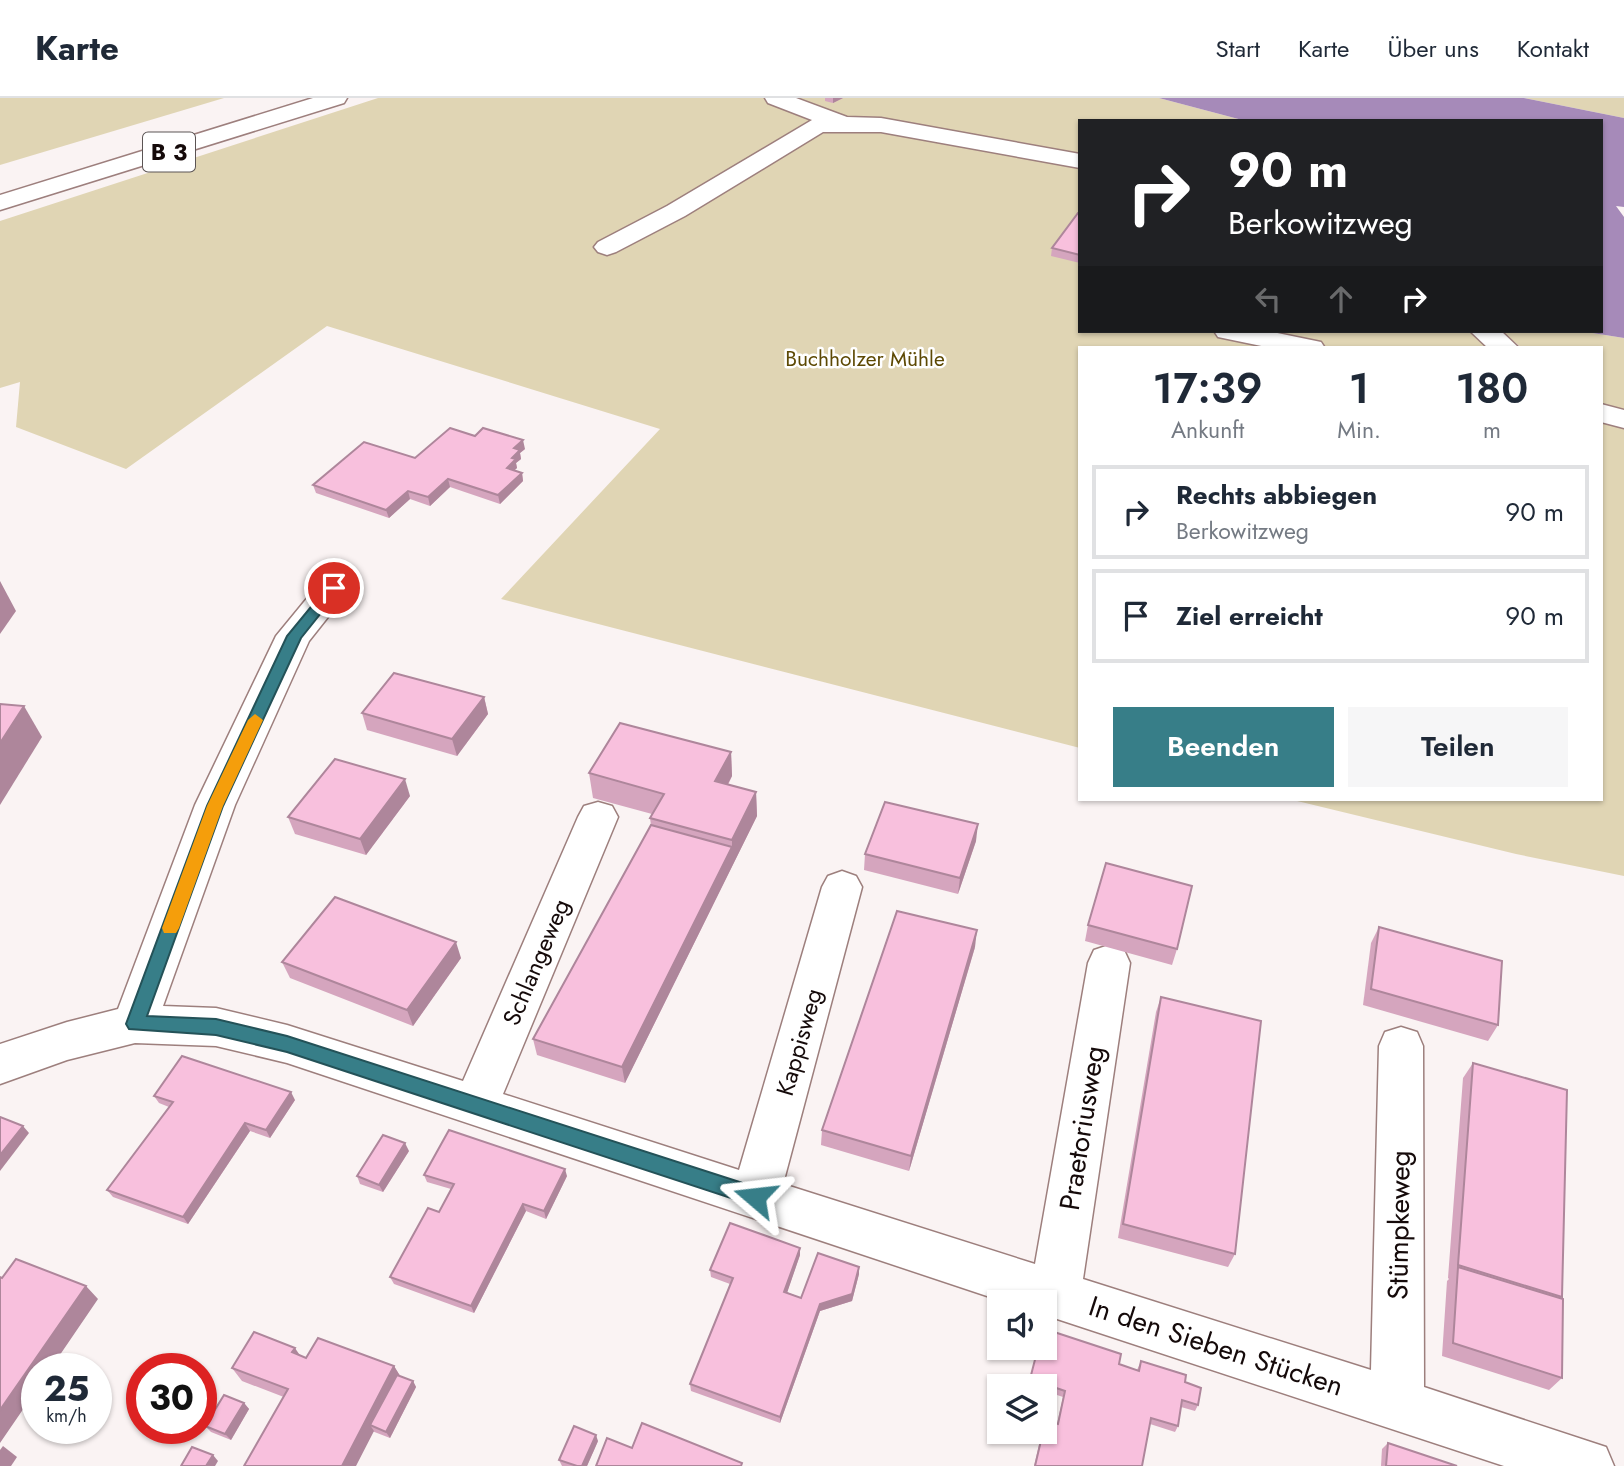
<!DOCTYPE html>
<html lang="de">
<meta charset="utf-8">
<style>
body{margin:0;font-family:Jost,sans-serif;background:#f6f6f7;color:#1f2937;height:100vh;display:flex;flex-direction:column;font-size:26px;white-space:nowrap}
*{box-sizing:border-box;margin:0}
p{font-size:23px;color:#747a83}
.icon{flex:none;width:38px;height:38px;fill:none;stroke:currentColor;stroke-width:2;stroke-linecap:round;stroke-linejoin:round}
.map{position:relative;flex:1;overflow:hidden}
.side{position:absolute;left:1078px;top:248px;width:525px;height:455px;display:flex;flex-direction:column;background:#fff;border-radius:0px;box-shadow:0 2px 5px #0004}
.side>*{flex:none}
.hud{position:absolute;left:1078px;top:21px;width:525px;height:214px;border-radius:0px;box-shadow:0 2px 5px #0004;background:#202124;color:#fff;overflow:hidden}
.fabs{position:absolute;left:987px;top:1192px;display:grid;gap:14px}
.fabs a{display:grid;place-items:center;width:70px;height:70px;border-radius:0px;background:#fff;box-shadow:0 2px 5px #0004;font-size:35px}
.speed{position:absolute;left:21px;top:1255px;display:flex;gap:14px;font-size:35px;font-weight:700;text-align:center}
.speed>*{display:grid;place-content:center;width:91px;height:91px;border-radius:50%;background:#fff;box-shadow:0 2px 5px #0004;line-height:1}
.speed small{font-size:18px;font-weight:400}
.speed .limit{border:10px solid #d22;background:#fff;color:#111}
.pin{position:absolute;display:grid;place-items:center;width:60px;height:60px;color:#fff;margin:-30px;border:4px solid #fff;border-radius:50%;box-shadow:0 2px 7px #0007}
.me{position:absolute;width:77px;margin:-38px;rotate:287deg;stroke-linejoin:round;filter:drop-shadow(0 0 5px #0008)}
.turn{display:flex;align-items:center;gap:24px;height:147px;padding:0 35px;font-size:32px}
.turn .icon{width:91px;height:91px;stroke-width:2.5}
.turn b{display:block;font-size:49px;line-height:60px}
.lanes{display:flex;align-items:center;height:66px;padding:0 35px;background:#0003;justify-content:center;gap:35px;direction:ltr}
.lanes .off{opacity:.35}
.eta{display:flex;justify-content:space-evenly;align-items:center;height:119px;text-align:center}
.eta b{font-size:42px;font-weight:600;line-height:49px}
.primary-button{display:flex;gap:14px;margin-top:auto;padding:14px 35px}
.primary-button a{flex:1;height:80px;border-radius:0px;background:#377e88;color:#fff;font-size:28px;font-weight:600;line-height:80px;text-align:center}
.primary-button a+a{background:#f6f6f7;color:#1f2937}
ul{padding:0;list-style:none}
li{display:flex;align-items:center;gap:21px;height:94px;margin:0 14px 10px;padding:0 21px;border:4px solid #e0e1e3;border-radius:0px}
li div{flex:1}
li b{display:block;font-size:26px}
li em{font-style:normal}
header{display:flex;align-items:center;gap:42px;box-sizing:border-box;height:98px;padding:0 35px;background:#fff;border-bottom:2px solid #e0e1e3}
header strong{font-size:33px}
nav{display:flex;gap:38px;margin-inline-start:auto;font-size:24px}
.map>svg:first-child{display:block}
.green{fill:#e0d5b4}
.water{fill:#a68ab9}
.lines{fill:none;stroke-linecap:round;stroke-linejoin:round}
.minor-casing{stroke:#9d7f7d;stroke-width:3}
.highway-casing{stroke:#9d7f7d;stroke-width:3}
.minor{fill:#fff;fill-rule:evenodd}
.highway{fill:#fff;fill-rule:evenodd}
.wall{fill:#d5a5be}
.shaded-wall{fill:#ae869b}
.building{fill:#f8c0dd;stroke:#ae869b;stroke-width:2}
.route{fill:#377e88;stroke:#245258;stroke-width:2}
.slow{fill:#f59e0b}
.labels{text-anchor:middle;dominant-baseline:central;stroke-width:5;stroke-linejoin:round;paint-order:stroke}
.far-park-label{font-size:21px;fill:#5d4904;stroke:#fff}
.shield{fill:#fff;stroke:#5b5454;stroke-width:2}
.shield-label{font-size:23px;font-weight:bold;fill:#150a0a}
.street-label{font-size:24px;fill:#150a0a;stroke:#fff}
.near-street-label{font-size:28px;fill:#150a0a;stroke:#fff}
</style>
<header>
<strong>Karte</strong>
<nav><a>Start</a><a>Karte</a><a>Über uns</a><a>Kontakt</a></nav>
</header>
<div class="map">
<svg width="1624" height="1368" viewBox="0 0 1624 1368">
<rect width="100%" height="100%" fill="#faf3f3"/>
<g class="green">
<polygon points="0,0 224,0 0,67"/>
<polygon points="378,0 1159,0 1246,23 1080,23 1080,233 1475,233 1495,250 1080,250 1080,650 501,501 660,331 327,228 126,371 16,329 20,284 0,290 0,123"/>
<polygon points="1524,0 1624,0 1624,20"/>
<polygon points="1501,233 1580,233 1624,240 1624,312 1601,306 1601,250 1522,250"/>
<polygon points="1601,320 1624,326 1624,778 1516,756 1293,702 1601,702"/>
</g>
<polygon class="water" points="1159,0 1524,0 1624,20 1624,109 1616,108 1624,119 1624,240 1580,233 1601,233 1601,23 1246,23"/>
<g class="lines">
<defs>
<g id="minor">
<polygon points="765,0 796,0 847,19 881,20 1080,56 1080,70 881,34 823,34 685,118 616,154 607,157 598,154 594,149 598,144 667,108 812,22 768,5"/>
<polygon points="1214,233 1268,233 1321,244 1325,250 1271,250 1218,239"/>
<polygon points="1470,233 1501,233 1519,250 1488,250"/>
<polygon points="1601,306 1624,312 1624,330 1601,324"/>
<polygon points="334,479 346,482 351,490 309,543 235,707 163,908 216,910 287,927 463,983 578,719 584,708 598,704 612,708 618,719 503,996 739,1072 822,789 828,778 842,773 856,778 862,789 783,1086 1035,1166 1088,865 1094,852 1109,847 1124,852 1130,865 1083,1181 1371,1272 1379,948 1385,934 1401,929 1417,934 1423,948 1424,1289 1606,1349 1614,1368 1504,1368 1045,1217 1045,1204 1005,1204 287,965 216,948 135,945 67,962 0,986 0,946 67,924 118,911 195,707 276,538 322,482"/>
</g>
<polygon id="highway" points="313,0 347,0 344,5 0,112 0,97"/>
</defs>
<use href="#minor" class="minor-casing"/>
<use href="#highway" class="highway-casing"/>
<use href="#minor" class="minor"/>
<use href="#highway" class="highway"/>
</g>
<g class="wall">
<polygon points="825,0 843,0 833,5 825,3"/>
<polygon points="1080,115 1080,165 1051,158 1052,150"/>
<polygon points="525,351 520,355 521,361 516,365 517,370 514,372 522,375 523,383 500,406 450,389 430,408 410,401 389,420 316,395 313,387 415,360"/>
<polygon points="484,599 488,616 457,658 367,632 362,615"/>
<polygon points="731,654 732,678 728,687 756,694 757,718 625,985 537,957 533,941 651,727 650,720 652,716 593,700 589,675"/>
<polygon points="410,698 366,757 295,736 288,719"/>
<polygon points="976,743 958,796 864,772 865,756"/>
<polygon points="1088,827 1177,851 1172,867 1085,843"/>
<polygon points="1379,829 1498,927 1488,943 1363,907 1371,845"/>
<polygon points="975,849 909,1073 821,1047 822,1032"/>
<polygon points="461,860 413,928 290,880 282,864"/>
<polygon points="1161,899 1235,1156 1228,1169 1118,1140 1156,914"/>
<polygon points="1473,965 1562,1199 1561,1200 1562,1280 1549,1292 1442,1258 1447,1183 1449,1181 1448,1180 1463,980"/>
<polygon points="154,998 295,1002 270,1040 250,1033 188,1126 113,1099 107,1092 169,1009 159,1005"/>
<polygon points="409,1053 383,1094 360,1086 357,1078"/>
<polygon points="424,1077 567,1078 546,1121 526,1113 474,1215 394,1186 390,1179 439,1114 451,1091 427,1084"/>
<polygon points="800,1157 787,1194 801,1200 859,1169 859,1176 852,1203 820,1213 780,1325 691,1293 690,1286 730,1186 711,1179 710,1172"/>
<polygon points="1038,1250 1119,1266 1137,1272 1141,1263 1185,1284 1198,1307 1195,1313 1181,1309 1178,1328 1175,1334 1150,1326 1142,1368 1034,1368 1042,1334 1045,1334 1057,1326 1063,1299 1045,1293 1045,1288 1028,1288"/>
<polygon points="300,1258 306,1260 394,1268 400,1278 413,1283 416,1289 390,1340 242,1283 232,1270"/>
<polygon points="244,1305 249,1311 231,1342 211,1334 205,1328"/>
<polygon points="598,1343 587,1368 562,1368 559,1362"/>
<polygon points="1388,1345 1457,1368 1381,1368 1382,1351"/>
</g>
<g class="shaded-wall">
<polygon points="833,0 843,0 833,5"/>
<polygon points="523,342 525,351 520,355 521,361 516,365 517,370 508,378 507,370 512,360 514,350"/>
<polygon points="522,375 523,383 500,406 498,397"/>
<polygon points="448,381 450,389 430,408 428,399"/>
<polygon points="408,393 410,401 389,420 386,412"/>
<polygon points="0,483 16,513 0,536"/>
<polygon points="484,599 488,616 457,658 452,641"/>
<polygon points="24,608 42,639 0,707 0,645"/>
<polygon points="731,654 732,678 716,708 715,683"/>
<polygon points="405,681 410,698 366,757 360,741"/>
<polygon points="756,694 757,718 625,985 622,969 732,749 732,742"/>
<polygon points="978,726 976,743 958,796 960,780"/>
<polygon points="977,832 975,849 909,1073 911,1058"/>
<polygon points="456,844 461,860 413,928 407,912"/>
<polygon points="291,994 295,1002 270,1040 266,1032"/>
<polygon points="245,1025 250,1033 188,1126 183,1119"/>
<polygon points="23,1028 29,1035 0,1073 0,1057"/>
<polygon points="405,1045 409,1053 383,1094 379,1087"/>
<polygon points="565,1071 567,1078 546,1121 544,1113"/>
<polygon points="523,1106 526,1113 474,1215 471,1208"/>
<polygon points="800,1150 800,1157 785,1201 784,1194"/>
<polygon points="859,1169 859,1176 852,1203 820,1213 780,1325 780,1319 820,1206"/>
<polygon points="86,1188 98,1201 51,1270 37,1270 37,1291 0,1345 0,1312"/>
<polygon points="295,1250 303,1262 292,1254"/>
<polygon points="394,1268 402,1281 370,1327 374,1333 356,1368 342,1368"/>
<polygon points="413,1283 416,1289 390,1340 386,1334"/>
<polygon points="244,1305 249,1311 231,1342 225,1336"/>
<polygon points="596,1337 598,1343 587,1368 582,1368"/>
<polygon points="3,1348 17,1359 11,1368 0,1368 0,1352"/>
<polygon points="213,1357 218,1363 215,1368 206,1368"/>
</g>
<g class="building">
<polygon points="1078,115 1080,115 1080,157 1052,150"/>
<polygon points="450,330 475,338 483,330 523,342 514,350 520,352 512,360 516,361 507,370 522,375 498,397 448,381 428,399 408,393 386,412 313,387 364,344 415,360"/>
<polygon points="394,575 484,599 452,641 362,615"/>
<polygon points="0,606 24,608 0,645"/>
<polygon points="620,625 731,654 715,683 756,694 732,742 650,720 664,696 589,675"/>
<polygon points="335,661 405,681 360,741 288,719"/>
<polygon points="885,704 978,726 960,780 865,756"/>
<polygon points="651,727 732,749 622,969 533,941"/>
<polygon points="1106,765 1192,788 1177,851 1088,827"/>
<polygon points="335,799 456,844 407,912 282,864"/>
<polygon points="897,813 977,832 911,1058 822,1032"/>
<polygon points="1379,829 1502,863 1498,927 1371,891"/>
<polygon points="1161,899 1261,923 1235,1156 1123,1126"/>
<polygon points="182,958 291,994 266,1032 245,1025 183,1119 107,1092 173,1004 154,998"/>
<polygon points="1473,965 1567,992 1562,1199 1458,1167"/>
<polygon points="0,1019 23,1028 0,1057"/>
<polygon points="449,1032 565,1071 544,1113 523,1106 471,1208 390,1179 428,1110 439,1114 454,1086 424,1077"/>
<polygon points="383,1037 405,1045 379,1087 357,1078"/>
<polygon points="730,1125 800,1150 784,1194 801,1200 818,1155 859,1169 852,1196 820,1206 780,1319 690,1286 733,1180 710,1172"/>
<polygon points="16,1161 86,1188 0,1312 0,1179 2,1180"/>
<polygon points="1458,1169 1563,1201 1562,1280 1453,1245"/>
<polygon points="1045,1231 1121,1256 1119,1266 1139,1273 1141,1263 1186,1277 1185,1284 1201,1290 1198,1307 1182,1302 1178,1328 1151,1320 1142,1368 1035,1368 1043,1334 1045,1334 1045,1322 1058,1326 1065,1293 1030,1281 1038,1250 1045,1250"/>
<polygon points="254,1234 295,1250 292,1254 306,1260 318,1240 394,1268 342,1368 244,1368 288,1291 232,1270"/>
<polygon points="397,1277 413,1283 386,1334 370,1327"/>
<polygon points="224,1297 244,1305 225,1336 205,1328"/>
<polygon points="642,1325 742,1365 741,1368 596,1368 607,1340 632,1350"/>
<polygon points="574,1328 596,1337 582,1368 577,1368 559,1362"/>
<polygon points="1388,1345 1457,1368 1386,1368"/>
<polygon points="192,1349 213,1357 206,1368 181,1368"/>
</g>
<polygon class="route" points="334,486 341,490 301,540 223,708 147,918 216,921 287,938 755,1089 762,1092 765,1099 762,1105 755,1108 287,954 216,937 129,931 126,926 207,708 287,538 329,487"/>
<polygon class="slow" points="255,616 263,622 223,708 179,830 176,835 164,835 162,830 207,708 248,622"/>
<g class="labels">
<g class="far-park-label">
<text x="865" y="261">Buchholzer Mühle</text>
</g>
<rect class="shield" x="143" y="34.5" width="52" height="39" rx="5"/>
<g class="shield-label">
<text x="169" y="54">B 3</text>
</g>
<g class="street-label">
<text transform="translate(536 864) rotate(-67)">Schlangeweg</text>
<text transform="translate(799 944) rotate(-74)">Kappisweg</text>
</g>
<g class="near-street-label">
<text transform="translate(1082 1030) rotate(-81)">Praetoriusweg</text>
<text transform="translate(1399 1127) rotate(-89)">Stümpkeweg</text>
<text transform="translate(1216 1248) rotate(18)">In den Sieben Stücken</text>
</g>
</g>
</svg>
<div class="fabs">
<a><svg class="icon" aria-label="sound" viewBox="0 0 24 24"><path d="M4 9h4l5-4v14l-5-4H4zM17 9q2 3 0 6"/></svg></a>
<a><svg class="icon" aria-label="layers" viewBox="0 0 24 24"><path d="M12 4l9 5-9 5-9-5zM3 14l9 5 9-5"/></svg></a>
</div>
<div class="speed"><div>25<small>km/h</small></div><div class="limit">30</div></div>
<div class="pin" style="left:334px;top:490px;background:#d93025"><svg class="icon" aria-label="arrive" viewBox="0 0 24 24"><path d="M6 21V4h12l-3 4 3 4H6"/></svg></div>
<svg class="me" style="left:755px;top:1099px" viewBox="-20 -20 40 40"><path d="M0-17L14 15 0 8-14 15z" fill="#377e88" stroke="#fff" stroke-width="4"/></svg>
<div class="hud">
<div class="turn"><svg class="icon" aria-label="right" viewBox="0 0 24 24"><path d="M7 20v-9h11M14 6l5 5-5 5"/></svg><div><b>90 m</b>Berkowitzweg</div></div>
<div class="lanes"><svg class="icon off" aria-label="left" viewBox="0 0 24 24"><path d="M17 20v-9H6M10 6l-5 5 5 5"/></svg><svg class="icon off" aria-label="ahead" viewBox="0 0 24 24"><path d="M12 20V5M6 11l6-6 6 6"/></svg><svg class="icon" aria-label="right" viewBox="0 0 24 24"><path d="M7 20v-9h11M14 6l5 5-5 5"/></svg></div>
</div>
<section class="side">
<div class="eta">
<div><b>17:39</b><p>Ankunft</p></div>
<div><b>1</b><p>Min.</p></div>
<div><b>180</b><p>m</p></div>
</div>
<ul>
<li><svg class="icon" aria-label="right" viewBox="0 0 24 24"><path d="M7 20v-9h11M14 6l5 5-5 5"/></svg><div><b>Rechts abbiegen</b><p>Berkowitzweg</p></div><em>90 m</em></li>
<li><svg class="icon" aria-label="arrive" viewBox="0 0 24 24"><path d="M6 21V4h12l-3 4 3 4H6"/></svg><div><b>Ziel erreicht</b></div><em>90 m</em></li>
</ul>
<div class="primary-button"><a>Beenden</a><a>Teilen</a></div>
</section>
</div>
